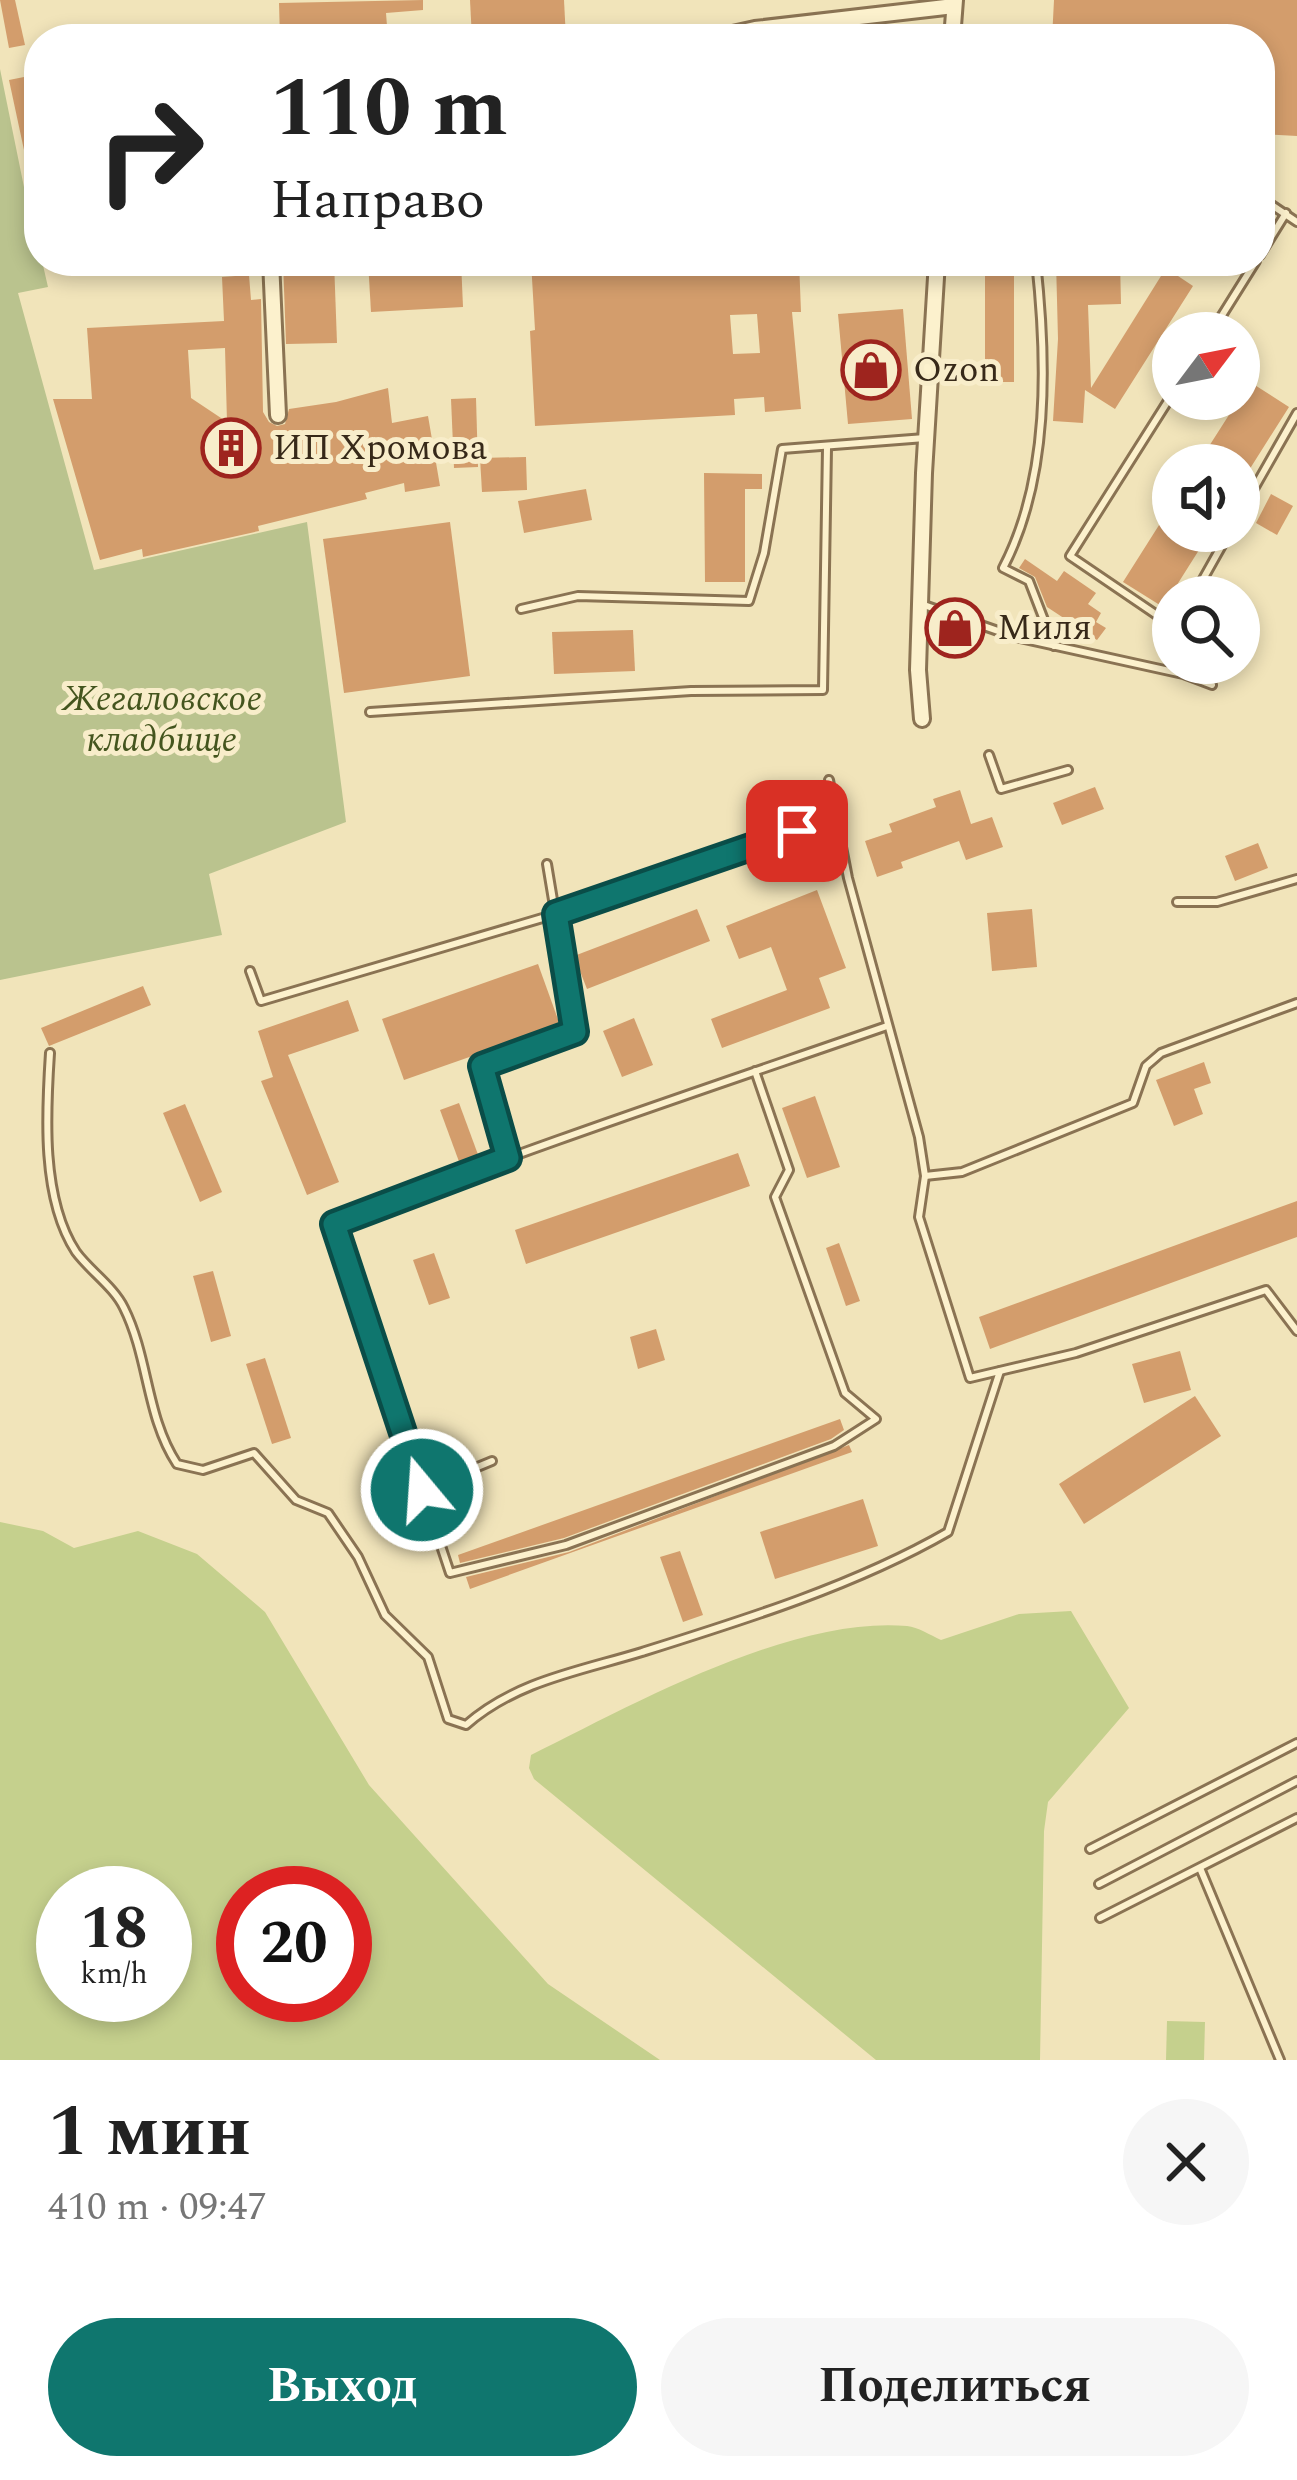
<!DOCTYPE html>
<html lang="ru">
<meta charset="utf-8">
<style>
body{margin:0;font-family:Spectral,serif;background:#f6f6f6;color:#222;height:100vh;display:flex;flex-direction:column;font-size:45px;white-space:nowrap}
*{box-sizing:border-box;margin:0}
p{font-size:39px;color:#767676}
.icon{flex:none;width:66px;height:66px;fill:none;stroke:currentColor;stroke-width:2;stroke-linecap:round;stroke-linejoin:round}
.map{position:relative;height:2060px;overflow:hidden}
.drawer{display:flex;flex-direction:column;background:#fff;flex:1}
.drawer>*{flex:none}
.banner{position:absolute;left:24px;top:24px;width:1251px;height:252px;border-radius:48px;box-shadow:0 6px 18px #0003;background:#fff;color:#222;overflow:hidden}
.needle{width:78px;rotate:58deg}
.controls{position:absolute;left:1152px;top:312px;display:grid;gap:24px}
.controls a{display:grid;place-items:center;width:108px;height:108px;border-radius:50%;background:#fff;box-shadow:0 6px 18px #0003;font-size:60px}
.speed{position:absolute;left:36px;top:1866px;display:flex;gap:24px;font-size:60px;font-weight:700;text-align:center}
.speed>*{display:grid;place-content:center;width:156px;height:156px;border-radius:50%;background:#fff;box-shadow:0 6px 18px #0003;line-height:1}
.speed small{font-size:30px;font-weight:400}
.speed .limit{border:18px solid #d22;background:#fff;color:#111}
.pin{position:absolute;display:grid;place-items:center;width:102px;height:102px;color:#fff;margin:-51px;border-radius:24px;box-shadow:0 6px 18px #0006}
.me{position:absolute;width:132px;margin:-66px;rotate:342deg;stroke-linejoin:round;filter:drop-shadow(0 0 9px #0008)}
.turn{display:flex;align-items:center;gap:42px;height:252px;padding:0 48px;font-size:54px}
.turn .icon{width:156px;height:156px;stroke-width:2.5}
.turn b{display:block;font-size:84px;line-height:102px}
.round{display:grid;place-items:center;flex:none;width:126px;height:126px;border-radius:63px;background:#f6f6f6}
.headline{display:flex;align-items:center;justify-content:space-between;height:204px;padding:0 48px}
h1{font-size:72px;font-weight:700;line-height:90px}
.button{display:flex;gap:24px;margin-top:auto;padding:24px 48px}
.button a{flex:1;height:138px;border-radius:72px;background:#0f766e;color:#fff;font-size:48px;font-weight:700;line-height:138px;text-align:center}
.button a+a{background:#f6f6f6;color:#222}
.map>svg:first-child{display:block}
.green{fill:#c5d08d;fill-rule:evenodd}
.cemetery{fill:#bac38e}
.building{fill:#d39d6c;fill-rule:evenodd}
.lines{fill:none;stroke-linecap:round;stroke-linejoin:round}
.service-casing{stroke:#8a7353;stroke-width:12}
.minor-casing{stroke:#8a7353;stroke-width:20}
.service{stroke:#fcf1cd;stroke-width:6}
.minor{stroke:#fcf1cd;stroke-width:14}
.route-casing{stroke:#0a4d48;stroke-width:30}
.route{stroke:#0f766e;stroke-width:21}
.labels{text-anchor:middle;dominant-baseline:central;stroke-width:10;stroke-linejoin:round;paint-order:stroke}
.poi-label{font-size:36px;fill:#372919;stroke:#f8edca;text-anchor:start}
.park-label{font-size:36px;font-style:italic;fill:#44551e;stroke:#f8edca}
</style>
<div class="map">
<svg width="1297" height="2060" viewBox="0 0 1297 2060">
<rect width="100%" height="100%" fill="#f1e4ba"/>
<g class="green">
<path d="M0,1522l43,9 31,17 64,-17 59,23 68,58 104,173 179,199 112,76h-660zM63,1893h102v102h-102zM243,1893h102v102h-102z"/>
<path d="M1071,1611l58,97 -81,94 -4,29 -4,229h-164l-342,-281 -5,-11 2,-13c103,-51 260,-139 376,-129 11,1 23,9 34,14l78,-26z"/>
<polygon points="1167,2021 1205,2022 1204,2060 1166,2060"/>
</g>
<polygon class="cemetery" points="0,69 39,261 42,261 48,287 18,293 94,570 307,522 346,822 209,874 222,935 0,980"/>
<g class="building">
<polygon points="0,0 15,0 25,45 9,48"/>
<polygon points="423,0 423,10 386,13 388,39 280,39 279,3"/>
<polygon points="470,0 564,0 566,39 472,39"/>
<polygon points="1054,0 1297,0 1297,136 1260,134 1260,39 1052,39"/>
<polygon points="29,76 39,120 39,191 33,192 9,80"/>
<polygon points="283,261 334,261 337,343 286,344"/>
<polygon points="368,261 461,261 463,307 371,312"/>
<path d="M531,261h268l2,51h-9l9,97 -36,3 -1,-15 -30,2 1,16 -200,11 -5,-95 5,-1zM757,314l3,39 -27,1 -3,-39z"/>
<rect x="985" y="261" width="29" height="121"/>
<polygon points="1056,261 1120,261 1121,304 1088,305 1091,388 1166,268 1193,286 1115,409 1085,390 1083,423 1053,421 1058,339"/>
<path d="M249,275l2,25 10,-1 2,113 6,10 8,4 8,-2 4,-15 47,-7 52,-14 4,35 36,-7 12,70 -35,6 -1,-9 -39,10 2,6 -109,27 1,5 -116,26 -1,-8 -42,11 -47,-161h39l-5,-71 137,-7 -2,-44zM225,348l2,74 -36,-24 -3,-48z"/>
<polygon points="903,309 912,419 848,424 838,314"/>
<polygon points="1250,382 1289,407 1239,486 1239,465 1197,465"/>
<polygon points="476,398 478,467 454,468 451,399"/>
<polygon points="526,457 527,490 482,492 480,458"/>
<polygon points="704,473 762,474 762,489 745,489 745,582 705,582"/>
<polygon points="586,489 592,520 524,533 518,501"/>
<polygon points="1271,494 1293,506 1277,535 1256,523"/>
<polygon points="1173,503 1173,531 1211,531 1163,607 1123,582"/>
<polygon points="450,522 470,676 344,693 323,539"/>
<polygon points="1025,559 1057,581 1064,571 1096,593 1088,604 1101,613 1096,622 1106,628 1097,640 1047,607 1035,577 1019,568"/>
<polygon points="633,630 635,671 554,674 552,632"/>
<polygon points="1095,787 1104,809 1062,825 1053,803"/>
<polygon points="960,790 971,824 992,817 1003,847 966,860 959,841 901,862 903,868 877,877 865,841 892,832 889,824 936,807 933,799"/>
<polygon points="1258,843 1268,868 1235,881 1225,856"/>
<polygon points="817,890 846,968 819,978 830,1008 722,1048 711,1019 787,990 771,947 739,959 726,926"/>
<polygon points="697,909 710,941 587,989 574,956"/>
<polygon points="1032,909 1037,967 992,971 987,913"/>
<polygon points="538,964 560,1025 404,1080 382,1019"/>
<polygon points="143,986 151,1005 49,1046 41,1028"/>
<polygon points="348,1000 359,1031 288,1055 339,1182 307,1195 261,1081 273,1077 258,1031"/>
<polygon points="634,1018 653,1065 622,1077 603,1031"/>
<polygon points="1204,1062 1211,1083 1194,1089 1203,1114 1174,1126 1156,1080"/>
<polygon points="815,1096 840,1167 807,1178 782,1108"/>
<polygon points="459,1103 480,1160 461,1167 440,1110"/>
<polygon points="185,1104 222,1192 200,1202 163,1113"/>
<polygon points="738,1153 750,1186 526,1264 515,1230"/>
<polygon points="1297,1201 1297,1237 990,1349 979,1317"/>
<polygon points="839,1243 860,1301 846,1306 826,1248"/>
<polygon points="434,1253 450,1298 429,1305 413,1260"/>
<polygon points="213,1271 231,1336 211,1342 193,1276"/>
<polygon points="656,1329 665,1360 638,1369 630,1337"/>
<polygon points="1180,1351 1191,1390 1144,1403 1132,1364"/>
<polygon points="265,1358 291,1438 272,1444 246,1364"/>
<polygon points="1195,1396 1221,1436 1084,1524 1059,1484"/>
<polygon points="840,1419 844,1430 831,1439 564,1538 460,1563 458,1555"/>
<polygon points="849,1445 852,1452 470,1589 466,1577 569,1552"/>
<polygon points="863,1499 878,1546 775,1579 760,1532"/>
<polygon points="680,1551 703,1615 683,1622 660,1557"/>
</g>
<g class="lines">
<defs>
<g id="service">
<polyline points="1260,197 1297,222"/>
<polyline points="1260,255 1286,213"/>
<path d="M1036,261c11,100 14,217 -33,307l26,13 25,65"/>
<polyline points="1211,333 1256,261"/>
<polyline points="1173,393 1070,556 1173,626"/>
<polyline points="1239,515 1297,413"/>
<polyline points="1193,597 1230,531"/>
<polyline points="924,605 1015,637 1183,674 1212,685"/>
<polyline points="521,609 578,596 749,601 764,553 782,449 925,438"/>
<polyline points="370,712 691,691 823,690 827,448"/>
<polyline points="989,755 1001,789 1068,770"/>
<polyline points="829,780 848,878 919,1137 925,1176 919,1217 970,1378 1076,1353 1266,1290 1297,1331"/>
<polyline points="1177,902 1217,902 1297,879"/>
<polyline points="250,971 261,1001 556,914 838,817"/>
<path d="M50,1053c-4,60 -9,146 26,199 14,19 38,35 48,56 25,50 22,109 53,156l26,6 51,-17 42,47 32,13 30,44 27,58 43,42 20,62 18,6c50,-44 114,-54 176,-73 102,-32 214,-67 306,-120l52,-161"/>
<path d="M755,1071l34,99 -14,27 70,196 31,26 -42,27 -268,99 -116,28 -116,-349c181,-72 368,-134 553,-198"/>
<polyline points="508,1158 482,1066 575,1032 547,864"/>
<polyline points="925,1176 962,1172 1133,1103 1146,1066 1161,1053 1297,1003"/>
<polyline points="422,1490 492,1461"/>
<polyline points="1090,1849 1297,1743"/>
<polyline points="1200,1868 1280,2060"/>
<polyline points="1099,1884 1297,1781"/>
<polyline points="1100,1918 1297,1818"/>
</g>
<g id="minor">
<polyline points="710,39 755,29 954,6"/>
<polyline points="952,39 955,0"/>
<polyline points="271,261 278,415"/>
<polyline points="922,719 918,670 924,473 937,261"/>
</g>
</defs>
<use href="#service" class="service-casing"/>
<use href="#minor" class="minor-casing"/>
<use href="#service" class="service"/>
<use href="#minor" class="minor"/>
</g>
<g class="lines">
<defs>
<polyline id="route" points="422,1490 334,1224 508,1158 482,1066 575,1032 556,914 797,831"/>
</defs>
<use href="#route" class="route-casing"/>
<use href="#route" class="route"/>
</g>
<defs>
<symbol id="shop-ring" viewBox="-11 -11 22 22"><circle r="9.5" fill="#f8edca" stroke="#9e241e" stroke-width="1.5"/><path d="M-5-2.5h2.3a2.7 3.5 0 0 1 5.4 0H5L5.5 6h-11ZM-1.5-2.5h3a1.5 2.3 0 0 0-3 0Z" fill="#9e241e"/></symbol>
<symbol id="building-ring" viewBox="-11 -11 22 22"><circle r="9.5" fill="#f8edca" stroke="#9e241e" stroke-width="1.5"/><path d="M-4-6H4V6H1V3H-1V6H-4ZM-2.5-4.3h1.7v1.8h-1.7ZM.8-4.3h1.7v1.8H.8ZM-2.5-1h1.7V.8h-1.7ZM.8-1h1.7V.8H.8Z" fill="#9e241e"/></symbol>
</defs>
<g fill-rule="evenodd">
<use href="#shop-ring" x="838" y="337" width="66" height="66"/>
<use href="#building-ring" x="198" y="415" width="66" height="66"/>
<use href="#shop-ring" x="922" y="595" width="66" height="66"/>
</g>
<g class="labels">
<g class="poi-label">
<text x="913" y="370">Ozon</text>
<text x="273" y="448">ИП Хромова</text>
<text x="997" y="628">Миля</text>
</g>
<g class="park-label">
<text x="162" y="699">Жегаловское<tspan x="162" dy="41">кладбище</tspan></text>
</g>
</g>
</svg>
<div class="controls">
<a><svg class="needle" viewBox="-14 -14 28 28"><path d="M0-13l5 13h-10z" fill="#e53935"/><path d="M0 13l5-13h-10z" fill="#767676"/></svg></a>
<a><svg class="icon" aria-label="sound" viewBox="0 0 24 24"><path d="M4 9h4l5-4v14l-5-4H4zM17 9q2 3 0 6"/></svg></a>
<a><svg class="icon" aria-label="search" viewBox="0 0 24 24"><circle cx="10" cy="10" r="6"/><path d="M15 15l6 6"/></svg></a>
</div>
<div class="speed"><div>18<small>km/h</small></div><div class="limit">20</div></div>
<div class="pin" style="left:797px;top:831px;background:#d93025"><svg class="icon" aria-label="arrive" viewBox="0 0 24 24"><path d="M6 21V4h12l-3 4 3 4H6"/></svg></div>
<svg class="me" style="left:422px;top:1490px" viewBox="-20 -20 40 40"><circle r="17" fill="#0f766e" stroke="#fff" stroke-width="3"/><path d="M0-11L8 9 0 5-8 9z" fill="#fff"/></svg>
<div class="banner">
<div class="turn"><svg class="icon" aria-label="right" viewBox="0 0 24 24"><path d="M7 20v-9h11M14 6l5 5-5 5"/></svg><div><b>110 m</b>Направо</div></div>
</div>
</div>
<section class="drawer">
<div class="headline"><div><h1>1 мин</h1><p>410 m · 09:47</p></div><a class="round"><svg class="icon" aria-label="close" viewBox="0 0 24 24"><path d="M6 6l12 12M18 6L6 18"/></svg></a></div>
<div class="button"><a>Выход</a><a>Поделиться</a></div>
</section>
